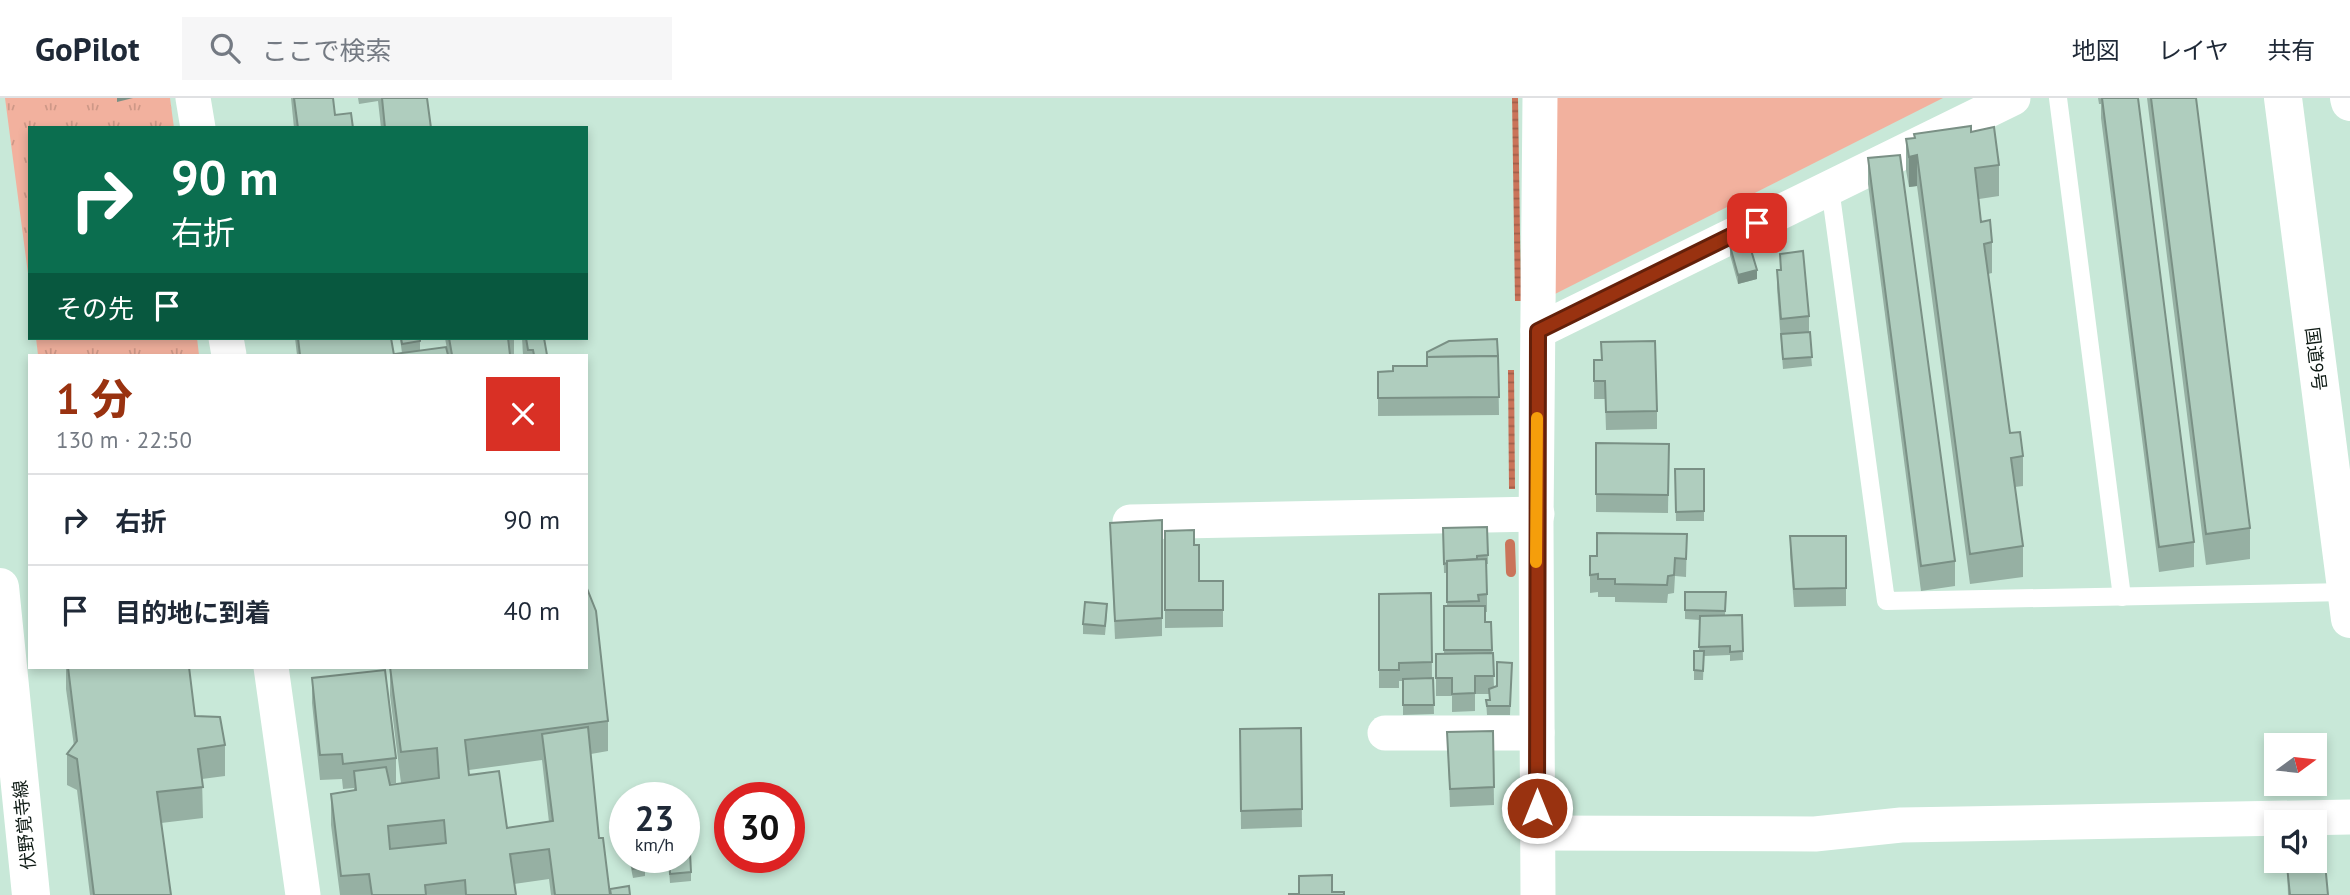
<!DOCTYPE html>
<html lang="ja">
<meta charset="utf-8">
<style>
body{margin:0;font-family:"PT Sans","Noto Sans JP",sans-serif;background:#f6f6f7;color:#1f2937;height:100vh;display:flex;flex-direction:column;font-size:26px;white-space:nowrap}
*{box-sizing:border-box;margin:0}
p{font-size:23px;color:#747a83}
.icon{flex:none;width:38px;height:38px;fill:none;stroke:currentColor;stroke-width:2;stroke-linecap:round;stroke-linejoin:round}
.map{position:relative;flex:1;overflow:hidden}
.details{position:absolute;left:28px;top:256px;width:560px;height:315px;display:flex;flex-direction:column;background:#fff;border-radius:0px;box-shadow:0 4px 10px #0003}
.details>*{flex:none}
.top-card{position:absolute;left:28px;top:28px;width:560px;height:214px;border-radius:0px;box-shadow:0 4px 10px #0003;background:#0b6e4f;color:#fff;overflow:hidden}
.needle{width:46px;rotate:75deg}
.fabs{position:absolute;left:2264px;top:635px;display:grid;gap:14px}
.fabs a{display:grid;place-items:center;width:63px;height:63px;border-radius:0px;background:#fff;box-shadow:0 4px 10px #0003;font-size:35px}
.speed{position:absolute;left:609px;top:684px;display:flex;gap:14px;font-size:35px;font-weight:700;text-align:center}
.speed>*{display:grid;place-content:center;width:91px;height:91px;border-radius:50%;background:#fff;box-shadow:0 4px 10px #0003;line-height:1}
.speed small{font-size:18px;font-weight:400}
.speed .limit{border:10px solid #d22;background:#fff;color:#111}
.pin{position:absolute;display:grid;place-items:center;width:60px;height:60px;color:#fff;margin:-30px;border-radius:14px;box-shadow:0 4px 10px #0006}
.me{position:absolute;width:77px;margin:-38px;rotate:0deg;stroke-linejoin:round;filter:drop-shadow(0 0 5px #0008)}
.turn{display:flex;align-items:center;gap:24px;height:147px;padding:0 28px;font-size:32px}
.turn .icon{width:91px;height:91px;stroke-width:2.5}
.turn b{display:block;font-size:49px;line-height:60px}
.then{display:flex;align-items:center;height:66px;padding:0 28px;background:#0003;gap:14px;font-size:26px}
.round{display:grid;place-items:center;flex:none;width:74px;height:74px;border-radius:0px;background:#f6f6f7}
.overview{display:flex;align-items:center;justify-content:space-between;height:119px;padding:0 28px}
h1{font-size:42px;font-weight:800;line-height:52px;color:#993210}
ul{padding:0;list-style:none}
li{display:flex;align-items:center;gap:21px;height:91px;padding:0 28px;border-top:2px solid #e0e1e3}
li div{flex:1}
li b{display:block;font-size:26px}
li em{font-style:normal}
header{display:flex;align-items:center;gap:42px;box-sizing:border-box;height:98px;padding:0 35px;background:#fff;border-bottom:2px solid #e0e1e3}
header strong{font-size:33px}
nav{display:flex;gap:38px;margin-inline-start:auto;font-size:24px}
.search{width:490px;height:63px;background:#f6f6f7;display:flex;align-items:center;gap:18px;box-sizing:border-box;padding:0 24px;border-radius:0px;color:#747a83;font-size:26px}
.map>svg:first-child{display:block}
.green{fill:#f2b19e}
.park{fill:url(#park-tufts)}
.water{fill:url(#water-rules)}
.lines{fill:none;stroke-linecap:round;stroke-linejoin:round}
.stream{stroke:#ca745a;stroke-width:10}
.service{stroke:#fff;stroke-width:18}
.minor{stroke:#fff;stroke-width:35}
.secondary{stroke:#fff;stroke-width:38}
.trunk{stroke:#fff;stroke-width:38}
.wall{fill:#96b0a3;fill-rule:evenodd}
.shaded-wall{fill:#7a9085}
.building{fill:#afcdbe;stroke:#7a9085;stroke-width:2;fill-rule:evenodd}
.route-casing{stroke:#63200a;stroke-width:18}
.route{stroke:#993210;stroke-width:12}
.slow{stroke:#f59e0b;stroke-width:12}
.labels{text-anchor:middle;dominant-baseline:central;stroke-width:5;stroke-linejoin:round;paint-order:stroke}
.street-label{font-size:18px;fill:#0e1a14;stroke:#fff}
</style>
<header>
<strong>GoPilot</strong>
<div class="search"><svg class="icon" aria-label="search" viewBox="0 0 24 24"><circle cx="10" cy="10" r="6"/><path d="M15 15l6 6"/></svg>ここで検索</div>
<nav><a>地図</a><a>レイヤ</a><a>共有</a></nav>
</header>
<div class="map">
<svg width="2350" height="797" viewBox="0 0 2350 797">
<defs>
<pattern id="park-tufts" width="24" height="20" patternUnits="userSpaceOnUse" patternTransform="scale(1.75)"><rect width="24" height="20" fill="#f2b19e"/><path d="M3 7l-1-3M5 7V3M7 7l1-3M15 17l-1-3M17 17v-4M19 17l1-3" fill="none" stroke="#ce9887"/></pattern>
<pattern id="water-rules" width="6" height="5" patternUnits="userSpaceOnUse" patternTransform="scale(1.75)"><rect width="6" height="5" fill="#ca745a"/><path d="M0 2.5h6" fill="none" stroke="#a25e49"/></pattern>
</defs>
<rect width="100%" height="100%" fill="#c8e8d8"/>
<polygon class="green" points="1551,0 1943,0 1549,199"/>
<g class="park">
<polygon points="5,0 170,0 174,30 30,30 30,191"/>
<polygon points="36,240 197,240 199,257 38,257"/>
</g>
<g class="water">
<polygon points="1512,0 1518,0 1521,203 1515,203"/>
<polygon points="1508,272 1514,272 1515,391 1509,391"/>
</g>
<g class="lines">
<polyline class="stream" points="1510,446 1511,474"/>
<g class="service">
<polyline points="2058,0 2122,499"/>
<polyline points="1830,90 1886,503 2346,494"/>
</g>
<g class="minor">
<polyline points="193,0 198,30"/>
<polyline points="1538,233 2013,0"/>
<polyline points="226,240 229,257"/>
<polyline points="1130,424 1537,416"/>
<polyline points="271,569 303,797"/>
<polyline points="1385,635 1537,635"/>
<polyline points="1537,735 1815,736 1901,727 2350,719"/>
<polyline points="1538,797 1536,427 1540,0"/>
</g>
<polyline class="secondary" points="0,489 31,797"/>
<g class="trunk">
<polyline points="2283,0 2350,521"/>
<polyline points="2349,0 2350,4"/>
</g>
</g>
<g class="wall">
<polygon points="291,0 333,0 335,17 353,30 294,30"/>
<polygon points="358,0 427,0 431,30 381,30 378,3 359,6"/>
<polygon points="2098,0 2138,0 2194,444 2194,469 2159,474 2101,20 2101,6 2099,6"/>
<polygon points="2147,0 2196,0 2250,430 2250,461 2206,467"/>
<polygon points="1971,34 1999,67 1999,98 1979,101 1981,124 1992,144 1992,175 1988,176 2010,335 2023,358 2023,388 2015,389 2023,448 2023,479 1970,486 1917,88 1909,89 1906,72 1906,41 1914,40 1914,36"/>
<polygon points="1868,60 1955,463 1955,488 1921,493 1868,86"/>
<polygon points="1730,148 1757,181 1738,186 1730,157"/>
<polygon points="1780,156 1809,218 1809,234 1812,268 1783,271 1777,190 1777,172 1780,172"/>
<polygon points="295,240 391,240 394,256 402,255 400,240 420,240 420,252 448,257 297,257"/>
<polygon points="445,240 514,240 514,257 448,257"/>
<polygon points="522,240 544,240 547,257 523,257"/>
<polygon points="1601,244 1657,313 1657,331 1606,332 1605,301 1594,301 1594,262 1601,262"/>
<polygon points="1498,258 1499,317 1378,318 1378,274 1393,273"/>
<polygon points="1596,345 1669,346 1668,415 1596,414"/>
<polygon points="1675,371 1704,371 1704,423 1676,423"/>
<polygon points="1162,422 1162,538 1115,541 1110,425"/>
<polygon points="1487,429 1488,466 1487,466 1487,514 1485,514 1485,524 1491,524 1494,589 1497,588 1512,565 1510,617 1487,617 1486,602 1489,602 1489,596 1475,596 1475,613 1452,614 1452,598 1436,598 1436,556 1444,556 1444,508 1447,508 1447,475 1444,475 1443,430"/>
<polygon points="1165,433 1194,447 1199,483 1223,483 1223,529 1165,530"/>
<polygon points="1687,436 1686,479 1675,478 1674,495 1668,496 1667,505 1615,504 1615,499 1598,499 1598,494 1590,495 1590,458 1597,458"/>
<polygon points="1790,438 1846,438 1846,508 1794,509 1790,455"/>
<polygon points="1685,494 1726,494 1725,517 1742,517 1743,562 1730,563 1730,557 1704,558 1703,582 1694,582 1694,553 1699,553 1700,522 1685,521"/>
<polygon points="1431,495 1432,580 1433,580 1434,616 1403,617 1403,583 1399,583 1399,590 1379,590 1379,496"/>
<polygon points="1107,515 1105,537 1083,536 1083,526"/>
<polygon points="66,569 189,569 195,618 225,647 225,678 202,681 203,720 161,725 171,797 90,797 77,692 67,687 67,656 74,648 66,591"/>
<path d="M390,569l218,54v30l-17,3 8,84 11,57h-59l-2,-16 -35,5 2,11h-176l-9,-70v-31l23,-4v-2l-11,1 -1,-10 -22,1 -8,-77v-25l84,80v25l-7,1 1,1 33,-5 -22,3 -11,-88zM542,662l7,62 -42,6 -38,-53v-5z"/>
<polygon points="1301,630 1302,729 1241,731 1240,631"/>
<polygon points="1493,633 1494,707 1450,709 1447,634"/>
<polygon points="629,760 643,760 645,768 645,778 633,780"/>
<polygon points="668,760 691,774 691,783 670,785"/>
<polygon points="2287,768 2328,797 2288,797"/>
</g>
<g class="shaded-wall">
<polygon points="117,0 133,0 117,4"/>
<polygon points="1917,57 1917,88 1909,89 1909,59"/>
<polygon points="1757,172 1757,181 1738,186 1738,177"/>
</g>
<g class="building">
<polygon points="294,0 333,0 335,17 351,15 353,30 298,30"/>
<polygon points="382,0 427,0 431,30 385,30"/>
<polygon points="2102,0 2138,0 2194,444 2159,449"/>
<polygon points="2151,0 2196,0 2250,430 2206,436"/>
<polygon points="1971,28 1971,34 1994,29 1999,67 1975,70 1981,124 1990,122 1992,144 1984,146 2010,335 2020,334 2023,358 2011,360 2023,448 1970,456 1917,57 1909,59 1906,41 1915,40 1914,36"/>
<polygon points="1900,57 1955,463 1921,468 1868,60"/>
<polygon points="1748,142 1757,172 1738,177 1730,148"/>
<polygon points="1803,153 1809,218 1781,221 1777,172 1781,172 1780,156"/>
<polygon points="1810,234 1812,259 1783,261 1781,236"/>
<polygon points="298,240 391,240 394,257 300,257"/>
<polygon points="401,240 420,240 420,243 402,246"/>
<polygon points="449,240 508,240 510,257 452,257"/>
<polygon points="526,240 544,240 547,257 534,257 533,252 528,252"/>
<polygon points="1497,241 1498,258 1427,259 1427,254 1449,243"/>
<polygon points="1655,243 1657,313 1606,314 1605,283 1594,283 1594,262 1602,262 1601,244"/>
<polygon points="446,249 448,257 394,257 394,256"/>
<polygon points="1498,258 1499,299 1378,300 1378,274 1393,273 1393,268 1427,268 1427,259"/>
<polygon points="1596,345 1669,346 1668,397 1596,396"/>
<polygon points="1675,371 1704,371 1704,413 1676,414"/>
<polygon points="1162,422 1162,520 1115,523 1110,425"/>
<polygon points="1487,429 1488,457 1477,458 1477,461 1447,463 1447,465 1444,466 1443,430"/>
<polygon points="1194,432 1194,447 1199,447 1199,483 1223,483 1223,512 1165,512 1165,433"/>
<polygon points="1597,435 1687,436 1686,461 1675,460 1674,477 1668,478 1667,487 1615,486 1615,481 1598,481 1598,476 1590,477 1590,458 1597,458"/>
<polygon points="1790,438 1846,438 1846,490 1794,491"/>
<polygon points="1486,461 1487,496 1478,497 1479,503 1447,504 1447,463"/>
<path d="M586,488l10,25 12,110 -143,19 4,35 30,-4 8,57 46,-7 -11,-87 46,-7 11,111h4l7,57h-55l-6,-46 -39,5 6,41h-50l-1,-15 -40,5 1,10h-54l-3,-21 -28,2 -10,-82 25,-4 -2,-19 32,-4 4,18 49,-7 -2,-30 -36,4 -11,-85h196zM444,722l2,23 -56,6 -2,-23z"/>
<polygon points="1685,494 1726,494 1725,513 1685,512"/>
<polygon points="1431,495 1432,564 1399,565 1399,572 1379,572 1379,496"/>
<polygon points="1085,504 1107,506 1105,528 1083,526"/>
<polygon points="1444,508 1485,508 1485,524 1491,524 1492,552 1444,552"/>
<polygon points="1742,517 1743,553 1730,554 1730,548 1699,549 1700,518"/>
<polygon points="1694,553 1704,553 1703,573 1694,572"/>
<polygon points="1493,555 1494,578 1475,578 1475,595 1452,596 1452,580 1436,580 1436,556"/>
<polygon points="1497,564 1512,565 1510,608 1487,608 1486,602 1490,602 1489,591 1497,588"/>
<polygon points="68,569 189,569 195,618 220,619 225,647 198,651 203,689 157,694 171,797 94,797 77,661 67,656 77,643"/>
<polygon points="385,572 396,660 343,666 342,656 320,657 312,580"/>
<polygon points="1433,580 1434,607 1403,607 1403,581"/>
<polygon points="1301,630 1302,711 1241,713 1240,631"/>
<polygon points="1493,633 1494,689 1450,691 1447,634"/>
<polygon points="690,755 691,774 670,776 669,760 684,760 684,756"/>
<polygon points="630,760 643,760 645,768 633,771"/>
<polygon points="2325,765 2328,797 2290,797 2287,768"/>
<polygon points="1332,777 1332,794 1344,794 1344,797 1289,797 1289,796 1299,796 1299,778"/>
<polygon points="629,788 630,797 611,797 610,791"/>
</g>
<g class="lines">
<defs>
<polyline id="route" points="1537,710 1538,233 1757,125"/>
</defs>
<use href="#route" class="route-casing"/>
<use href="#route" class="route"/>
<polyline class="slow" points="1536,464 1537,320"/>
</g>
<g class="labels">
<g class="street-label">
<text transform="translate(2316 261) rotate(83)">国道9号</text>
<text transform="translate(24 727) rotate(-96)">伏野覚寺線</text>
</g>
</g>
</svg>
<div class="fabs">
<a><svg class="needle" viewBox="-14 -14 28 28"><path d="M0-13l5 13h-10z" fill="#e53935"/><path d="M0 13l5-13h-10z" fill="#747a83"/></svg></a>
<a><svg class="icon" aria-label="sound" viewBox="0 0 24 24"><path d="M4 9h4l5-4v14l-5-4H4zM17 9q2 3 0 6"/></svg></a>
</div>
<div class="speed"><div>23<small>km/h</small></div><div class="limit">30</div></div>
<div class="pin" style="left:1757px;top:125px;background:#d93025"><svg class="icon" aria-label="arrive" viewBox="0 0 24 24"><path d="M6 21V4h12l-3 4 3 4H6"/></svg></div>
<svg class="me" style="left:1537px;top:710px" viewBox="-20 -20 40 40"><circle r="17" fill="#993210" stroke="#fff" stroke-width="3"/><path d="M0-11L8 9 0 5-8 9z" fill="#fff"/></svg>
<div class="top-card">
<div class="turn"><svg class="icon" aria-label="right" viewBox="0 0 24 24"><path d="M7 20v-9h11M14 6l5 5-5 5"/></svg><div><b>90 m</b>右折</div></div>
<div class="then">その先<svg class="icon" aria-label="arrive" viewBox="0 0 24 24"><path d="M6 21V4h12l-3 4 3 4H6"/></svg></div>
</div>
<section class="details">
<div class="overview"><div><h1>1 分</h1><p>130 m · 22:50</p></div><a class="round" style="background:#d93025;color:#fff"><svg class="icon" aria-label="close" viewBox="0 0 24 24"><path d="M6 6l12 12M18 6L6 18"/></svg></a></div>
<ul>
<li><svg class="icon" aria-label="right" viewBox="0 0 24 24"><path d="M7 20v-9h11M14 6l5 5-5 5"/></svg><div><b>右折</b></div><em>90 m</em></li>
<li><svg class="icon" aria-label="arrive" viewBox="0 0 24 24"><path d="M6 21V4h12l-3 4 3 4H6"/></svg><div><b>目的地に到着</b></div><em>40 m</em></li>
</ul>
</section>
</div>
